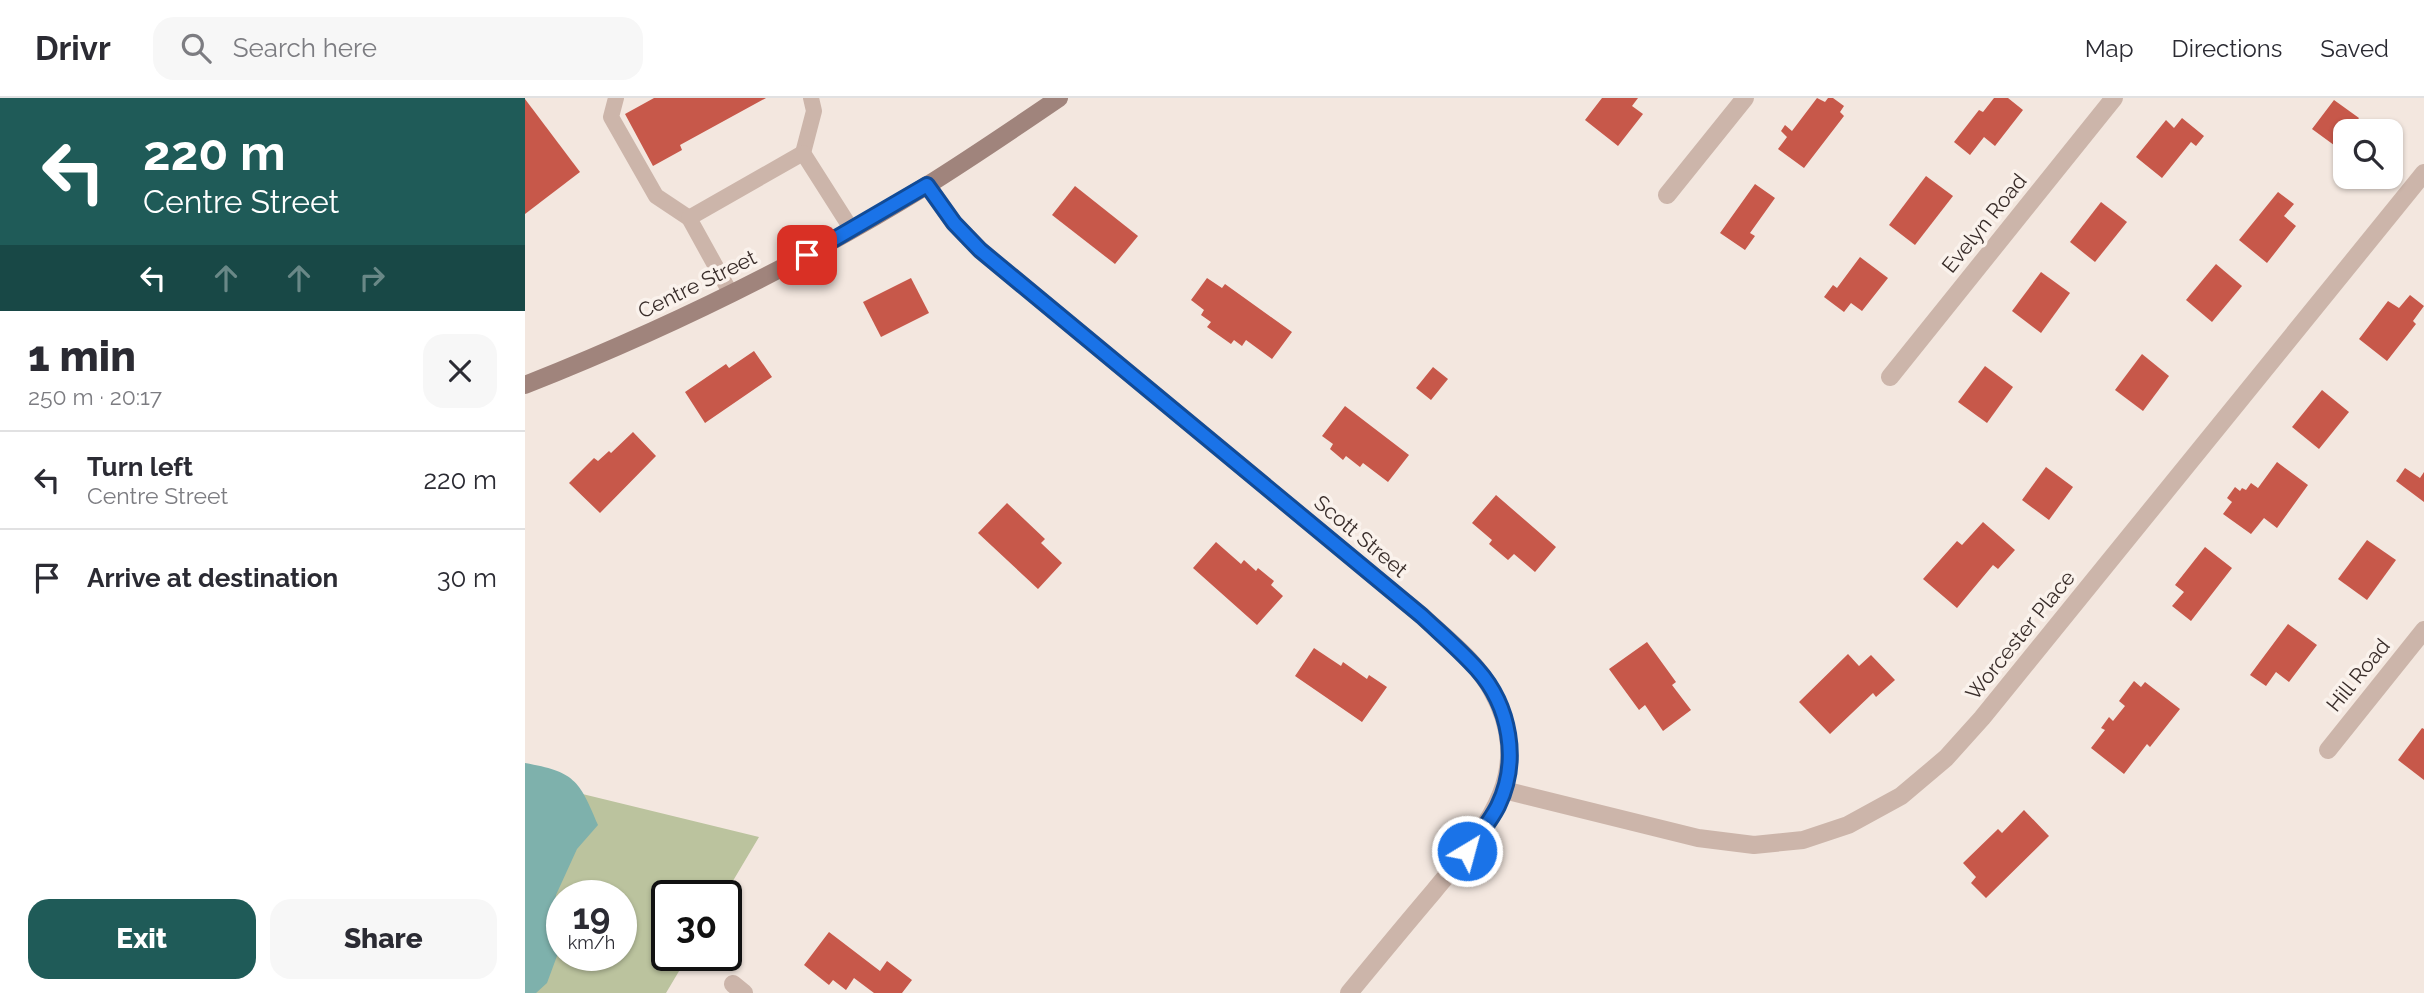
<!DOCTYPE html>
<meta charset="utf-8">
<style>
body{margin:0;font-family:Raleway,sans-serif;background:#f7f7f7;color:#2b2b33;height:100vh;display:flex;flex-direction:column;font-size:26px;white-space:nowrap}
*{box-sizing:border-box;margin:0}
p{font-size:23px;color:#7c7c81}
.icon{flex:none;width:38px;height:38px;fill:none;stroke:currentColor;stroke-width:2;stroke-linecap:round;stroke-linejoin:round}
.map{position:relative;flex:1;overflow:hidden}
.sheet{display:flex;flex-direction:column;background:#fff;width:525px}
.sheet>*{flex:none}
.top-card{background:#1f5b58;color:#fff;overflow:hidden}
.controls{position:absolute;left:1808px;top:21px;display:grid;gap:14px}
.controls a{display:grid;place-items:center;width:70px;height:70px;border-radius:14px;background:#fff;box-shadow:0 2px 5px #0004;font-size:35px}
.speed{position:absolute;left:21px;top:782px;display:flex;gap:14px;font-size:35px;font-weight:700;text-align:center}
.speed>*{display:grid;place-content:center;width:91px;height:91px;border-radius:50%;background:#fff;box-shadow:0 2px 5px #0004;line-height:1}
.speed small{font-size:18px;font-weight:400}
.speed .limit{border:4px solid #111;border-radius:10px;background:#fff;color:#111}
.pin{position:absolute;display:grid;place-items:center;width:60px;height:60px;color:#fff;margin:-30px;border-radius:14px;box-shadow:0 4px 10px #0006}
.me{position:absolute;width:77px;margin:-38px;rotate:37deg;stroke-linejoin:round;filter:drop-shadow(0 0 5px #0008)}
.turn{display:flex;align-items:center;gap:24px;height:147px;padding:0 28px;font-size:32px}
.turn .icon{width:91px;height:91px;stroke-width:2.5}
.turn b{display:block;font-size:49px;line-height:60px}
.lanes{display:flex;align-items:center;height:66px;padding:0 28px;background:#0003;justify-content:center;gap:35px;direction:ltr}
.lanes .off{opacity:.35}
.round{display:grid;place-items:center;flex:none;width:74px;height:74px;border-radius:21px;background:#f7f7f7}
.summary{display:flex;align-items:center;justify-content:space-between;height:119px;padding:0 28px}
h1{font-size:42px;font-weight:800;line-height:52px}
.action{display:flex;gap:14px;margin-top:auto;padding:14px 28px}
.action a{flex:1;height:80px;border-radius:21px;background:#1f5b58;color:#fff;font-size:28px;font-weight:800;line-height:80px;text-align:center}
.action a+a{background:#f7f7f7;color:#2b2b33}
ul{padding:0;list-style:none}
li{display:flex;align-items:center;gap:21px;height:98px;padding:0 28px;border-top:2px solid #e1e1e2}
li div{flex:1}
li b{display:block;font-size:26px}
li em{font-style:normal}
header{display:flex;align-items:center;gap:42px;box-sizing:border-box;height:98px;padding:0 35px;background:#fff;border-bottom:2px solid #e1e1e2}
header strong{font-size:33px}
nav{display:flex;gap:38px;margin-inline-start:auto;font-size:24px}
.search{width:490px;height:63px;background:#f7f7f7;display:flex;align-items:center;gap:18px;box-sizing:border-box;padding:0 24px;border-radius:21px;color:#7c7c81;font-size:26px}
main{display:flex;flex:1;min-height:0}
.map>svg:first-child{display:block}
.green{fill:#bbc39e;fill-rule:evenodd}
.water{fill:#7eb1ac}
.building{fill:#c7584a}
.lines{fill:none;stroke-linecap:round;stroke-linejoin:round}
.service{stroke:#ccb5aa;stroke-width:16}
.minor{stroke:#ccb5aa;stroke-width:18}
.secondary{stroke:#a0847c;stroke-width:18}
.route-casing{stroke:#114b97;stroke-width:18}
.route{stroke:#1a73e8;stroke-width:12}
.labels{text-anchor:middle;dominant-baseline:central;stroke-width:7;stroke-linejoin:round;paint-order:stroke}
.street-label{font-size:21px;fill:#392d2a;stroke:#faf2ec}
</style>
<header>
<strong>Drivr</strong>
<div class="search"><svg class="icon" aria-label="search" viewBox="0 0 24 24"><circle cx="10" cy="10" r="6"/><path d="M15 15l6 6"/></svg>Search here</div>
<nav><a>Map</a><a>Directions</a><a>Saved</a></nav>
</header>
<main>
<section class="sheet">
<div class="top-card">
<div class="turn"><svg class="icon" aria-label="left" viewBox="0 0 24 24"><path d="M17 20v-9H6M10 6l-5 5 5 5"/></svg><div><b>220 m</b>Centre Street</div></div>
<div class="lanes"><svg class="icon" aria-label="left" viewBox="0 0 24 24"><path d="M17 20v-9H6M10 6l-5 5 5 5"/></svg><svg class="icon off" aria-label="ahead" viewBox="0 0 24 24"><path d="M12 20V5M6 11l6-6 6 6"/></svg><svg class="icon off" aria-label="ahead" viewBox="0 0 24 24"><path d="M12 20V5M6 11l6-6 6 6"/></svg><svg class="icon off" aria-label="right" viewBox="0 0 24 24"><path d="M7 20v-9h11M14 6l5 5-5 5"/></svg></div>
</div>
<div class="summary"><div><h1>1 min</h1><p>250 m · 20:17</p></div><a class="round"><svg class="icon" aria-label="close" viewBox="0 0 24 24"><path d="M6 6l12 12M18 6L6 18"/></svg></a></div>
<ul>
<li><svg class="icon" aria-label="left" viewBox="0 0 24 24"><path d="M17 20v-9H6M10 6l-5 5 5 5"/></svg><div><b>Turn left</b><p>Centre Street</p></div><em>220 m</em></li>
<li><svg class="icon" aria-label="arrive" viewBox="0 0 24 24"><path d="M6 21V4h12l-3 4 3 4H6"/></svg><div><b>Arrive at destination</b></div><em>30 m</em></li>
</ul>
<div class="action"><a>Exit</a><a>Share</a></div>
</section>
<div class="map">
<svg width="1899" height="895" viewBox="0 0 1899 895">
<rect width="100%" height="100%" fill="#f3e7df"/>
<path class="green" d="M0,682l234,57 -35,59h-57v60h21l-22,37h-141zM37,798h59v60h-59z"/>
<path class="water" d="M0,665c49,9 54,16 73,62l-21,24 -21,46 -4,28 6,12 -1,21 -10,27 -11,10h-11z"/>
<g class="building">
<polygon points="129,0 241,0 155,47 157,52 128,68 100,16"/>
<polygon points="1077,0 1113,0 1107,8 1118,16 1093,48 1060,22"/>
<polygon points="1292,0 1300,4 1303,0 1308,0 1319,8 1315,14 1319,18 1279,70 1253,51 1262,39 1256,33 1260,27 1267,33"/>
<polygon points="1469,0 1483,0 1498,12 1470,48 1459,39 1445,57 1429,44 1454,12 1458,14"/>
<polygon points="0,1 55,74 0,116"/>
<polygon points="1809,2 1834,20 1826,31 1829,33 1820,33 1820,43 1813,50 1787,31"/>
<polygon points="1657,20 1679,38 1671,48 1666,44 1637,80 1611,59 1641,22 1649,30"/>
<polygon points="1401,78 1428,98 1390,147 1364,127"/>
<polygon points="1230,86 1250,100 1225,135 1230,138 1220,152 1195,135"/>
<polygon points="550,88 613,138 590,166 527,117"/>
<polygon points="1753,94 1769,106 1759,118 1771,128 1742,165 1714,142"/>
<polygon points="1576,104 1602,124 1570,164 1545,144"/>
<polygon points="1335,159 1363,180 1337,213 1326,205 1319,214 1299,199 1308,187 1312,190"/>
<polygon points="1691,166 1717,188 1687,224 1661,202"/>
<polygon points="1516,174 1545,195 1516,235 1487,213"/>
<polygon points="386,180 404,215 356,239 338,204"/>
<polygon points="682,180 697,190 700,186 767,234 747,261 721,242 717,248 709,242 706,246 682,229 686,224 676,217 679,212 666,202"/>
<polygon points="1885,197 1899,208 1888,223 1891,226 1862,263 1834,241 1863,203 1874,210"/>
<polygon points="229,253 247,279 180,325 160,294 201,266 204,270"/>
<polygon points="1617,256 1644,278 1618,313 1590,292"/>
<polygon points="1460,268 1488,289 1462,325 1433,304"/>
<polygon points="908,269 923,281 906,302 891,290"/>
<polygon points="1797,292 1824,314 1794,351 1767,329"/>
<polygon points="820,308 884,357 863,384 838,365 835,369 821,358 818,362 805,351 808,346 797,338"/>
<polygon points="108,334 131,358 75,415 44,385 69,360 73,363 84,353 86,355"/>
<polygon points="1752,364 1783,387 1752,430 1739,420 1726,436 1698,416 1707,404 1702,400 1710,389 1715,393 1717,390 1721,392 1726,385 1733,390"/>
<polygon points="1521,369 1548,389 1524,422 1497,402"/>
<polygon points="1880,370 1895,380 1899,374 1899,404 1871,383"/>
<polygon points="971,397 1031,449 1010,474 989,456 983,462 964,446 967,442 947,425"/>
<polygon points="482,405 520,441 516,445 537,465 513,491 453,435"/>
<polygon points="1458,424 1490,452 1473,471 1468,467 1432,510 1398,481 1432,443 1437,447"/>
<polygon points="1842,442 1871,462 1842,502 1813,481"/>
<polygon points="691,444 716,466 719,462 731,473 733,470 749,483 746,487 758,498 732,527 668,470"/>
<polygon points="1680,449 1707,470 1666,523 1647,508 1659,494 1650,487"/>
<polygon points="1763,526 1792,547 1764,584 1751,574 1741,588 1725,577"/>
<polygon points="1122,544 1151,584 1147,587 1166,612 1138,633 1120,607 1114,612 1084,571"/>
<polygon points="789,550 816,568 818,564 842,581 844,577 862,589 837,624 770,578"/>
<polygon points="1323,556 1334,568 1346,557 1370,582 1351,599 1348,595 1305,636 1274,604"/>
<polygon points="1609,583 1616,589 1620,584 1655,611 1625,649 1622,646 1599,676 1566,650 1580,632 1576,630 1584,619 1588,623 1600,608 1594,603"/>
<polygon points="1897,630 1899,631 1899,682 1873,662"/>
<polygon points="1499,712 1524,738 1461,800 1446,785 1451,779 1438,765 1473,731 1477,735"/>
<polygon points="304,834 355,873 362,863 387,882 377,895 349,895 329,880 321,892 308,882 304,887 279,867"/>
</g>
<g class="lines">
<g class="service">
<polyline points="91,0 86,19 131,98 164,120"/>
<polyline points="278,55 289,13 286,0"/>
<polyline points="206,196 164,120 278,55 327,132"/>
</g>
<g class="minor">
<path d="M402,87l27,38 26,27 442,366c24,22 53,44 69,73 47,84 -6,140 -57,202 -29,34 -57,68 -85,102"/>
<polyline points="1142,97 1220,0"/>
<polyline points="1365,279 1589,0"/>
<polyline points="1803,652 1899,532"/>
<polyline points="979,692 1173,740 1229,747 1278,742 1323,727 1376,698 1421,660 1457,620 1899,75"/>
<polyline points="208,886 219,895"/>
</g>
<path class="secondary" d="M0,287c139,-55 273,-120 401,-199 45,-28 89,-58 133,-88"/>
</g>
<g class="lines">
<defs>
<path id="route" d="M282,157l120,-70 27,38 26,27 442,366c18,17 38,34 55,53 33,37 43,92 21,137 -8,16 -20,30 -31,45"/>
</defs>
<use href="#route" class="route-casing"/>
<use href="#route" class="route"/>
</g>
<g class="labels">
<g class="street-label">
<text transform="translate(1459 125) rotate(-51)">Evelyn Road</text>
<text transform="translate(172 186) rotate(-26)">Centre Street</text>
<text transform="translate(836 438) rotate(40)">Scott Street</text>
<text transform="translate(1495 537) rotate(-51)">Worcester Place</text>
<text transform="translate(1833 577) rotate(-51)">Hill Road</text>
</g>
</g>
</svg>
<div class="controls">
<a><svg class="icon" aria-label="search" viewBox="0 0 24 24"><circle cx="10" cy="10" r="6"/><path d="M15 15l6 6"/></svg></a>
</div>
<div class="speed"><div>19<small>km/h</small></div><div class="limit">30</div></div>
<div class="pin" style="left:282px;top:157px;background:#d93025"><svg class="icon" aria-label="arrive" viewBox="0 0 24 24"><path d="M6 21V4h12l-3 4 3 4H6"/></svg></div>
<svg class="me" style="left:942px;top:753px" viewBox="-20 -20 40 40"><circle r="17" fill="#1a73e8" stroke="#fff" stroke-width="3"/><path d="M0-11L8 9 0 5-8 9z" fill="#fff"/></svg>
</div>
</main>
